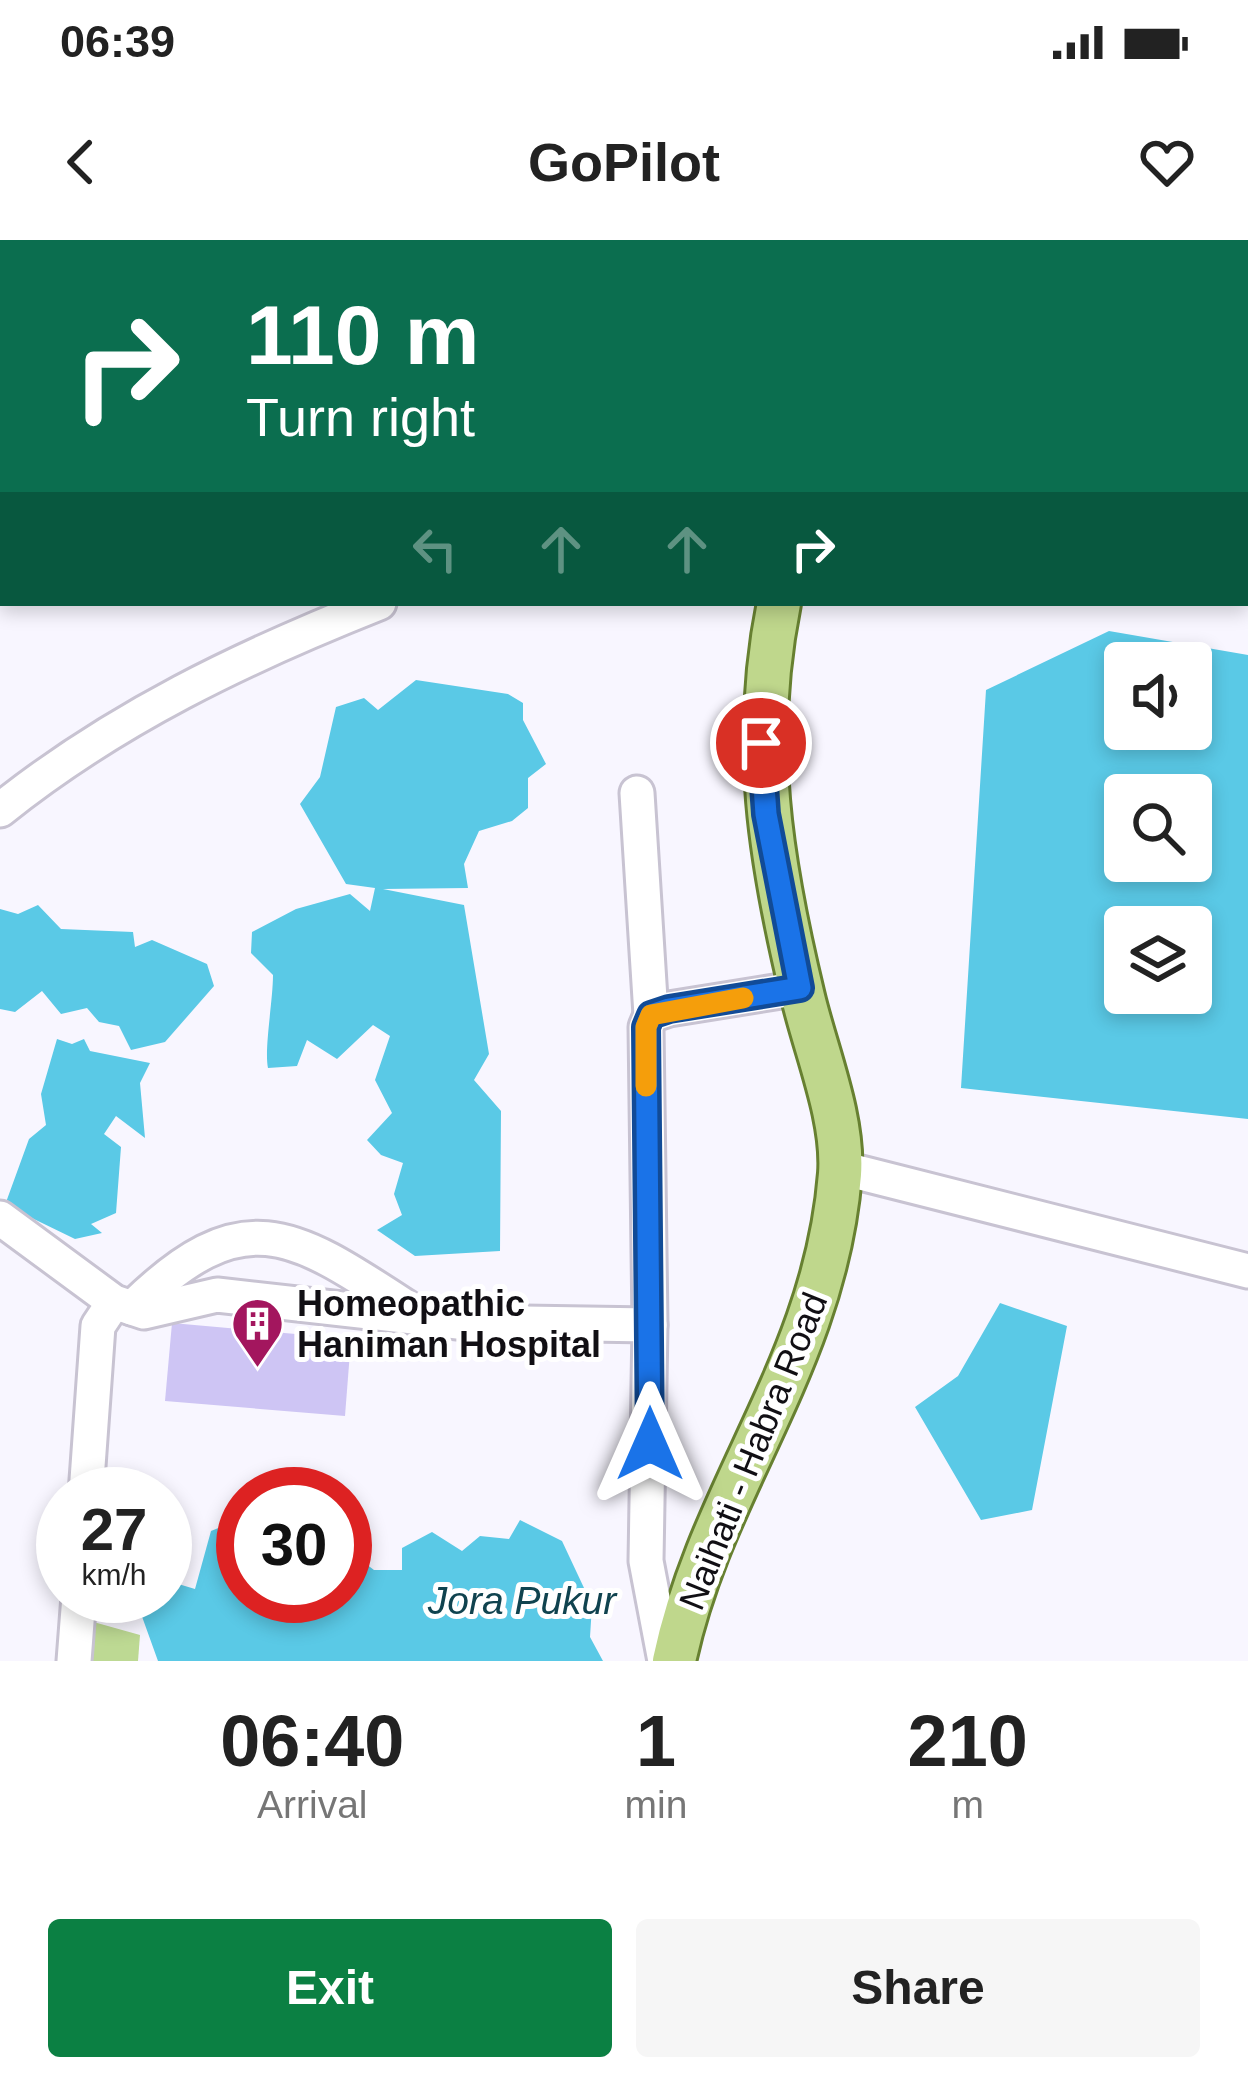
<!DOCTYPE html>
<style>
body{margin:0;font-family:Helvetica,sans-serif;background:#f6f6f6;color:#222;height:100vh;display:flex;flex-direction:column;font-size:45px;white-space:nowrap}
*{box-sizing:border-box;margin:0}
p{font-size:39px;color:#767676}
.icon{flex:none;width:66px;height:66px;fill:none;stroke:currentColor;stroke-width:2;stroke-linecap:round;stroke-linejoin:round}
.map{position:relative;height:1421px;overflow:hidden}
.panel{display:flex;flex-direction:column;background:#fff;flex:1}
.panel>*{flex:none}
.guide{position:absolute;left:0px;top:0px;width:1248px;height:366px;box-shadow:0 6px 18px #0003;background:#0b6e4f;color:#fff;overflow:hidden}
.buttons{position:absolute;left:1104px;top:402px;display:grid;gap:24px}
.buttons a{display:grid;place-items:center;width:108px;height:108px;border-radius:12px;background:#fff;box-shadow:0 6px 18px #0003;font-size:60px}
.speed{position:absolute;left:36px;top:1227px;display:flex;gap:24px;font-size:60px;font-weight:700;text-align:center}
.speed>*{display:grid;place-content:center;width:156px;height:156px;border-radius:50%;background:#fff;box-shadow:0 6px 18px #0003;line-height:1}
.speed small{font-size:30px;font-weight:400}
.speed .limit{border:18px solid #d22;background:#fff;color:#111}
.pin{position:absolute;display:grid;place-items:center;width:102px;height:102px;color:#fff;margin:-51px;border:6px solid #fff;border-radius:50%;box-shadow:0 3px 12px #0007}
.me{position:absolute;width:132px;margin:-66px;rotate:0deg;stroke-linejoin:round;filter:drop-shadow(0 0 9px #0008)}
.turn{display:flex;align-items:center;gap:42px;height:252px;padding:0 48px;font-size:54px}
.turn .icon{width:156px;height:156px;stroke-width:2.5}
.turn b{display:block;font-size:84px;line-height:102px}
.lanes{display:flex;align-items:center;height:114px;padding:0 48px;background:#0003;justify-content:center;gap:60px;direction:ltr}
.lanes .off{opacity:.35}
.eta{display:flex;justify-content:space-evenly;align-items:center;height:204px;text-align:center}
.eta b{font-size:72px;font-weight:700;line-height:84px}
.action{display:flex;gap:24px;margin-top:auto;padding:24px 48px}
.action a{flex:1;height:138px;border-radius:12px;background:#0b8043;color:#fff;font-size:48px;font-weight:700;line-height:138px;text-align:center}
.action a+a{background:#f6f6f6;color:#222}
.status{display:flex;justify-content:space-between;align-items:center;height:84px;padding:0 60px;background:#fff;direction:ltr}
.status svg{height:33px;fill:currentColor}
header{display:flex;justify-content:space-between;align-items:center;height:156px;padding:0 48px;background:#fff;font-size:54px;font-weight:700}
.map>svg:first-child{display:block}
.green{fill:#bdd993}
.water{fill:#5ac9e6;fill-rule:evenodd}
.building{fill:#cec5f4}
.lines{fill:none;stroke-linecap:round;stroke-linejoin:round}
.minor-casing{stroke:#c8c3d2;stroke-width:39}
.major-casing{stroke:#678031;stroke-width:48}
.minor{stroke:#fff;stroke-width:33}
.major{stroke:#bfd78c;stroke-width:42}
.route-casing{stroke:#114b97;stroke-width:30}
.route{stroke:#1a73e8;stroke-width:21}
.slow{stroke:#f59e0b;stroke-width:21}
.labels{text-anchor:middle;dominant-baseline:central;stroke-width:10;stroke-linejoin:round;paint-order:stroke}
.poi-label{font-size:36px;font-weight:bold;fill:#110f14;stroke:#fff;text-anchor:start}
.street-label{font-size:36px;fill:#110f14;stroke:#fff}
.water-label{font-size:39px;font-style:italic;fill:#10434f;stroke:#fff}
</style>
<div class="status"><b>06:39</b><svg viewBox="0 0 49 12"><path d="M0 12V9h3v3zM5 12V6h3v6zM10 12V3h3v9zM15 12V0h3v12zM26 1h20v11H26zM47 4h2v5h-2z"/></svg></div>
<header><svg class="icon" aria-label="back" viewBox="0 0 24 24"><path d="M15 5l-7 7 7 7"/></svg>GoPilot<svg class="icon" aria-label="heart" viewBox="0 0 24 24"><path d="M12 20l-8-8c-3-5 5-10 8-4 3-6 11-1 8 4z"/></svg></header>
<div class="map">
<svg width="1248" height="1421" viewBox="0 0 1248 1421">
<rect width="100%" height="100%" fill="#f8f6ff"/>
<polygon class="green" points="90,1381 140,1395 138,1421 86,1421"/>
<g class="water">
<path d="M1109,391l139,24v464l-287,-31 25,-398zM1191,423v66h-66v-66zM1191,555v66h-66v-66zM1191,687v66h-66v-66z"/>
<path d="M416,440l92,14 15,9v17l23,44 -18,14v30l-16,13 -33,10 -15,33 4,24 -85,1 81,16 25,149 -15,26 27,31 -1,140 -85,5 -38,-26 25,-15 -8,-21 9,-31 -22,-8 -14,-15 25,-27 -17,-33 15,-44 -17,-11 -36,34 -30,-19 -10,26 -29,2c-4,-19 5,-67 5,-93l-22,-22 1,-21 44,-23 54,-15 20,17 5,-23 -29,-4 -46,-80 20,-27 16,-70 28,-9 14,12z"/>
<polygon points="38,665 61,689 133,692 135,707 152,700 207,724 214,746 165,802 131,810 119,786 99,782 87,768 61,774 42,751 15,772 0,769 0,669 18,674"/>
<polygon points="57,799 72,804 84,799 90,811 150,823 140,843 145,898 116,876 104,894 121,907 116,973 91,984 102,993 75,999 5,965 29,899 46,885 41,854"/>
<polygon points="1000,1063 1067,1086 1032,1270 981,1280 915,1167 958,1136"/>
<polygon points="238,1280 243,1356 345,1356 345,1308 374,1330 402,1330 402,1308 432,1292 462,1311 480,1296 509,1299 520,1280 562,1301 592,1365 590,1397 603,1421 158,1421 140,1371 141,1356 165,1356 165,1340 195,1349 211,1291"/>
</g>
<polygon class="building" points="172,1083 351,1099 345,1176 165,1161"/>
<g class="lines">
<defs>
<g id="minor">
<polyline points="484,0 486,3"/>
<polyline points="612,0 616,3"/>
<polyline points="63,3 78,0"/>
<polyline points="568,3 574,0"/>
<polyline points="0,15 3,15"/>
<polyline points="1245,72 1248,71"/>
<polyline points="0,174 3,174"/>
<polyline points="637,553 651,775"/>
<path d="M0,570c115,-92 243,-153 379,-207"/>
<polyline points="841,928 1248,1031"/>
<polyline points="0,978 114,1062 144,1072 217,1055 458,1082 650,1085 646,787 651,775 669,769 800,748"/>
<path d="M132,1068c113,-111 162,-74 280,3"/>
<polyline points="650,1085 646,1321 665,1421"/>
<polyline points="86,1254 98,1086 114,1062"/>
<polyline points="74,1421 79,1356"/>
</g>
<g id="major">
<polyline points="851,3 852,0"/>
<path d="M674,1421c37,-175 151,-297 166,-487 4,-56 -24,-122 -37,-177 -33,-136 -52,-255 -24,-394"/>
</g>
</defs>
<use href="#minor" class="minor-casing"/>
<use href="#major" class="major-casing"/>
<use href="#minor" class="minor"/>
<use href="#major" class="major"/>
</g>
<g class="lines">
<defs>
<polyline id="route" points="650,1204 646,787 651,775 669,769 800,748 766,574 761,503"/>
</defs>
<use href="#route" class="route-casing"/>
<use href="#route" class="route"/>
<polyline class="slow" points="646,846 646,787 651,775 743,758"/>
</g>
<defs>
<symbol id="building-pin" viewBox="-11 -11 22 30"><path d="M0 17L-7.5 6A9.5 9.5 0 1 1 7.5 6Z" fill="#a3165e" stroke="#fff"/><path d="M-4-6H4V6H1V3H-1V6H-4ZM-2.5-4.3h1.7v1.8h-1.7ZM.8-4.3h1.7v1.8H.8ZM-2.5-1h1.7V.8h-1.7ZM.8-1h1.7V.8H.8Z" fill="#fff"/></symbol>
</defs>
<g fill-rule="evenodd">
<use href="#building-pin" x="228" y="1054" width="59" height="81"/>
</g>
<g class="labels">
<g class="poi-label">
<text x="297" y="1063">Homeopathic<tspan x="297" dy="41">Haniman Hospital</tspan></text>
</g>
<g class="street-label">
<text transform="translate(753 1211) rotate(-68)">Naihati - Habra Road</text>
</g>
<g class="water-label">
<text x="522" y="1360">Jora Pukur</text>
</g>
</g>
</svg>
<div class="buttons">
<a><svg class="icon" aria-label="sound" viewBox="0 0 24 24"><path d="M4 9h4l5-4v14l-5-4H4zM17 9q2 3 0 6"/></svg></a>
<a><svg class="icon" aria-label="search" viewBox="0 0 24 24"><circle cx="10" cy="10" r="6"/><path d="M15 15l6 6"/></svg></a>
<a><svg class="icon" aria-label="layers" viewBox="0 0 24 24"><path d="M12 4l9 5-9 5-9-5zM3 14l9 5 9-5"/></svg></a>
</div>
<div class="speed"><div>27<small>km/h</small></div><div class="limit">30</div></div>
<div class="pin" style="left:761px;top:503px;background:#d93025"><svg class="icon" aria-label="arrive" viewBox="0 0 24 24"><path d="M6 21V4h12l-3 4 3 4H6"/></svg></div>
<svg class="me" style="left:650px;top:1204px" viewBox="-20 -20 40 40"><path d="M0-17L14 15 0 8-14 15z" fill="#1a73e8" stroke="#fff" stroke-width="4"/></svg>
<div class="guide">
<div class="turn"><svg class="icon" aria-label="right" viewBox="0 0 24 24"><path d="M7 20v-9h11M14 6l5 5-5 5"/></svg><div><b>110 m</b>Turn right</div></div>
<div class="lanes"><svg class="icon off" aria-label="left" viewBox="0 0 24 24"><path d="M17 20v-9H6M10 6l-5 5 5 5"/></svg><svg class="icon off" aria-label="ahead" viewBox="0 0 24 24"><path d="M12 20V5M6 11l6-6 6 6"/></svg><svg class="icon off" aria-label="ahead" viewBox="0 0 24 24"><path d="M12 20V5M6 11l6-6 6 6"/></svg><svg class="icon" aria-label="right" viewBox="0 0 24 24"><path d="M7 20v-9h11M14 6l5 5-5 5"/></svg></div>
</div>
</div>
<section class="panel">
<div class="eta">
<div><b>06:40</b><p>Arrival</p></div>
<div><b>1</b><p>min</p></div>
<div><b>210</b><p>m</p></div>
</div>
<div class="action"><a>Exit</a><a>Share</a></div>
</section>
